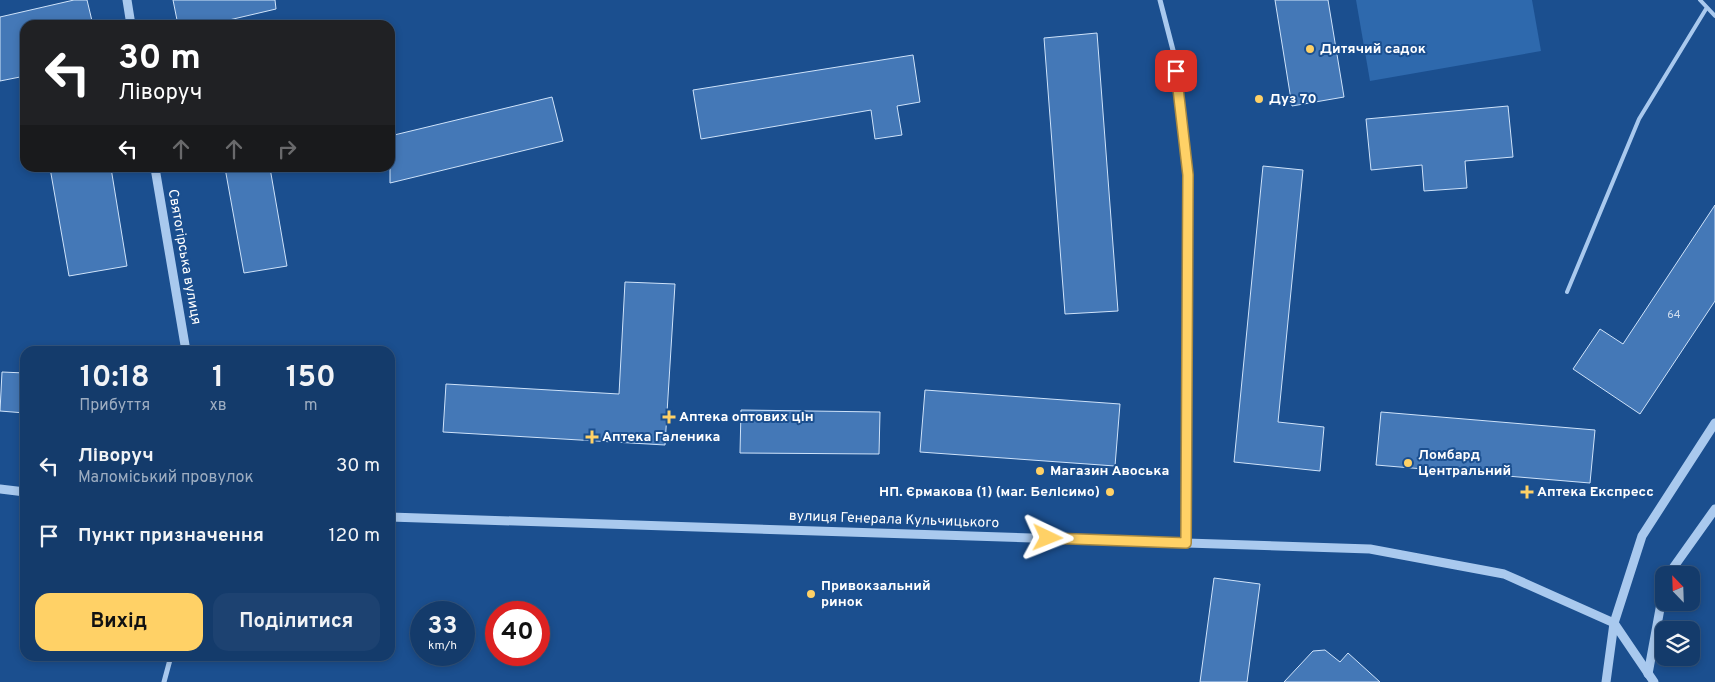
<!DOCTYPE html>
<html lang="uk">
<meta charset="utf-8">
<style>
body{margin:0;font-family:Overpass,sans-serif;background:#1d4271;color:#f1f3f6;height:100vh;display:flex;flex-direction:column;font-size:19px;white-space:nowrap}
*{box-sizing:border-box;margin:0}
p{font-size:16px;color:#9dadc1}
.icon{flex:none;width:28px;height:28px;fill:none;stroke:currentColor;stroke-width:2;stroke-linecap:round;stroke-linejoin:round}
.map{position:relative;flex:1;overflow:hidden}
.details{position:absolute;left:20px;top:346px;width:375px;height:315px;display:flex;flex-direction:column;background:#143b6b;border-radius:15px;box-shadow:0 2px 8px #0003,0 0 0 1px #33557e}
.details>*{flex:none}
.guide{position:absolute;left:20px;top:20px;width:375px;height:152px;border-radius:15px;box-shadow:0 2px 8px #0003,0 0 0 1px #33557e;background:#202124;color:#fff;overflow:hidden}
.needle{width:32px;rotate:337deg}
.tools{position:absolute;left:1655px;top:566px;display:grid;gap:10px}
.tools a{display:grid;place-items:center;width:45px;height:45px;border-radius:10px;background:#143b6b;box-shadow:0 2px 8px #0003,0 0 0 1px #33557e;font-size:25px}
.speed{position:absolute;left:410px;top:601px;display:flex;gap:10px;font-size:25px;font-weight:700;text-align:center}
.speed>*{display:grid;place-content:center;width:65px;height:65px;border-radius:50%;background:#143b6b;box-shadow:0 2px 8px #0003,0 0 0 1px #33557e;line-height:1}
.speed small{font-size:12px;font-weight:400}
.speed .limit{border:8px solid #d22;background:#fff;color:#111}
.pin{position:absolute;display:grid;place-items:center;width:42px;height:42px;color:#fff;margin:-21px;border-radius:10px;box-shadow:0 2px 8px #0006}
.me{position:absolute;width:55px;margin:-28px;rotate:92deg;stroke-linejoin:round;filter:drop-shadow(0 0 4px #0008)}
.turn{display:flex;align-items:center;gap:18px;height:105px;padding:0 15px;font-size:22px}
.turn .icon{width:65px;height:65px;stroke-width:2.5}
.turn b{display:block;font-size:35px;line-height:42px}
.lanes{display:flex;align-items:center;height:48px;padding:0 15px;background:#0003;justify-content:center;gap:25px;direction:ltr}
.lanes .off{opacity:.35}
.eta{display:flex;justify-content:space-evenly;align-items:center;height:85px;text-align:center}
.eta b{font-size:30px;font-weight:700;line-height:35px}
.cta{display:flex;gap:10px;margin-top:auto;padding:10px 15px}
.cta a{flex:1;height:58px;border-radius:15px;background:#ffd166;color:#111;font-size:20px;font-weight:700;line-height:58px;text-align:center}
.cta a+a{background:#1d4271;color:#f1f3f6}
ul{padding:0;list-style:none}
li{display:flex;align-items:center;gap:15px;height:70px;padding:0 15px}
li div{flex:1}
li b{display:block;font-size:19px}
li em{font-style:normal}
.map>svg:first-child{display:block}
.green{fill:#2e69ad}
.building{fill:#4478b7;stroke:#cfe3fa}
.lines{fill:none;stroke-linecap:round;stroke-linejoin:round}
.service{stroke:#a9c9ee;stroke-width:4}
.minor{stroke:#a9c9ee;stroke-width:5}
.tertiary{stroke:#a9c9ee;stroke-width:9}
.route-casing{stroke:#a68842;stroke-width:12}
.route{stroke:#ffd166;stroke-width:9}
.poi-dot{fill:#ffd166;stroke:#1b4f8f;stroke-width:2}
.labels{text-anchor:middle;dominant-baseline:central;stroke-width:4;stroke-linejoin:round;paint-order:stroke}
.number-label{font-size:11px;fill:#d0dded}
.poi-label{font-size:14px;font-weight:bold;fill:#fff;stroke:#1b4f8f;text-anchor:start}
.street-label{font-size:14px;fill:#fff;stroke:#1b4f8f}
</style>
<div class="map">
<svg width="1715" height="682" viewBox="0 0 1715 682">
<rect width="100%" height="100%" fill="#1b4f8f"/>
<polygon class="green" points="1356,0 1532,0 1541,51 1370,81"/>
<g class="building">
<polygon points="74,0 87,0 93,25 25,25 25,76 0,81 0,17"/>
<polygon points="173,0 275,0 276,9 229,20 230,25 178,25"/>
<polygon points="1275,0 1328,0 1344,97 1292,106"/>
<polygon points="1097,33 1118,311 1065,314 1044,38"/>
<polygon points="913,55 920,102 897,106 902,135 875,139 871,110 701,139 693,90"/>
<polygon points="552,97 563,141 390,183 390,136"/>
<polygon points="1508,106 1513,157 1465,161 1467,188 1424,191 1422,165 1371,170 1366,119"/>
<polygon points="1263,166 1303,170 1278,422 1324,427 1320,471 1234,462"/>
<polygon points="50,168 111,168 127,266 69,276"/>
<polygon points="225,168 270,168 287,266 244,273"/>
<polygon points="1715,205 1715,301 1640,414 1573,369 1600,329 1623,344"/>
<polygon points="625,282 675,284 665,445 443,432 446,384 619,394"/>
<polygon points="2,372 25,373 25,413 0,411"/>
<polygon points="925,390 1120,404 1115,466 920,452"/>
<polygon points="741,410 880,412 879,454 740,453"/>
<polygon points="1381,412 1595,430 1590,483 1376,465"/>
<polygon points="1214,578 1260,584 1247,682 1200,682"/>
<polygon points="1325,650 1340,662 1348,653 1380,682 1284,682 1313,651"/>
</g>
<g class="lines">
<g class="service">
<polyline points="1700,0 1715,16"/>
<polyline points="1567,292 1639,119 1706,9"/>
</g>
<g class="minor">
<polyline points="1160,0 1174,54 1188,175 1186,543"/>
<polyline points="164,682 171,656"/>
</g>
<g class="tertiary">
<polyline points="127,0 131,25"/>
<polyline points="155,168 186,351"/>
<polyline points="0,489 25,492"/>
<polyline points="390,517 1370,549 1504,574 1614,623 1654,682"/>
<polyline points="1668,575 1715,509"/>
<polyline points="1648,674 1664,587"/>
<polyline points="1606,682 1614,623 1642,536 1715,423"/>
</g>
</g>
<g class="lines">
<defs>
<polyline id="route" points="1048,538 1186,543 1188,175 1176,71"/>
</defs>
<use href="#route" class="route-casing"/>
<use href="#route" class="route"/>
</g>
<g class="poi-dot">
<circle cx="1310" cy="49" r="5"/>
<circle cx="1259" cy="99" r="5"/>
<path d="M666.5 409.5h5v5h5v5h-5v5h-5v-5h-5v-5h5z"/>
<path d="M589.5 429.5h5v5h5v5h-5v5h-5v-5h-5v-5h5z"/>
<circle cx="1408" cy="463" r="5"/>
<circle cx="1040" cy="471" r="5"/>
<circle cx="1110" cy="492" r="5"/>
<path d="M1524.5 484.5h5v5h5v5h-5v5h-5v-5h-5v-5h5z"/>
<circle cx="811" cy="594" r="5"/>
</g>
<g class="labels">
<g class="number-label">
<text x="1674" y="315">64</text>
</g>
<g class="poi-label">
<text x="1320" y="49">Дитячий садок</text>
<text x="1269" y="99">Дуз 70</text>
<text x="679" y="417">Аптека оптових цін</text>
<text x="602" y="437">Аптека Галеника</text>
<text x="1418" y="455">Ломбард<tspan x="1418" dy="16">Центральний</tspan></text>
<text x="1050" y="471">Магазин Авоська</text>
<text x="1100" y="492" text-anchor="end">НП. Єрмакова (1) (маг. Белісимо)</text>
<text x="1537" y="492">Аптека Експресс</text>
<text x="821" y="586">Привокзальний<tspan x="821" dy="16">ринок</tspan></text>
</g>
<g class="street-label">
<text transform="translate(184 257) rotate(80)">Святогірська вулиця</text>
<text transform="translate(894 520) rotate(2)">вулиця Генерала Кульчицького</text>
</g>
</g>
</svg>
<div class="tools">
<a><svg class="needle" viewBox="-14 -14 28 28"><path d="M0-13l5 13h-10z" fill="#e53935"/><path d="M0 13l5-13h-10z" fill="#9dadc1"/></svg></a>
<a><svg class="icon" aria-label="layers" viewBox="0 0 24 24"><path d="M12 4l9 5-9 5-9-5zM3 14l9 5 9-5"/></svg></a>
</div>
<div class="speed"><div>33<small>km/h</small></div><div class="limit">40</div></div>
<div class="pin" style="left:1176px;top:71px;background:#d93025"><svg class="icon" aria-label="arrive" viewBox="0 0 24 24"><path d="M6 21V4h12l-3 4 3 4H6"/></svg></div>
<svg class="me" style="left:1048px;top:538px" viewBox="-20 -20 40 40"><path d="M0-17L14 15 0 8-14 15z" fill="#ffd166" stroke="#fff" stroke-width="4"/></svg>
<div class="guide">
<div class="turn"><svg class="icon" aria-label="left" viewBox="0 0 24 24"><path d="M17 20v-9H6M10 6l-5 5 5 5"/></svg><div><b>30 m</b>Ліворуч</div></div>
<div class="lanes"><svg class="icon" aria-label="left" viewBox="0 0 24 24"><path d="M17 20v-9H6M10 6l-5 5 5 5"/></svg><svg class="icon off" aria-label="ahead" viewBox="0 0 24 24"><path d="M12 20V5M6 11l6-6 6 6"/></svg><svg class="icon off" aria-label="ahead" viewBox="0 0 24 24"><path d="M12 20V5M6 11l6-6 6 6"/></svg><svg class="icon off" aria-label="right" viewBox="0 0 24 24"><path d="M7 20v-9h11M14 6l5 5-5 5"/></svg></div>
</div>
<section class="details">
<div class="eta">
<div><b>10:18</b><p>Прибуття</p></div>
<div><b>1</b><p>хв</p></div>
<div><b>150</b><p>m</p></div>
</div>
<ul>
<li><svg class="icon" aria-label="left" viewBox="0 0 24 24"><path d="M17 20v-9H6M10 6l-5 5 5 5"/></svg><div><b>Ліворуч</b><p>Маломіський провулок</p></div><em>30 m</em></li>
<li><svg class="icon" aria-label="arrive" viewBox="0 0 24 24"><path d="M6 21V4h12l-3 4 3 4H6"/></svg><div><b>Пункт призначення</b></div><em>120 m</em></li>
</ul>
<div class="cta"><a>Вихід</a><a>Поділитися</a></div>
</section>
</div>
